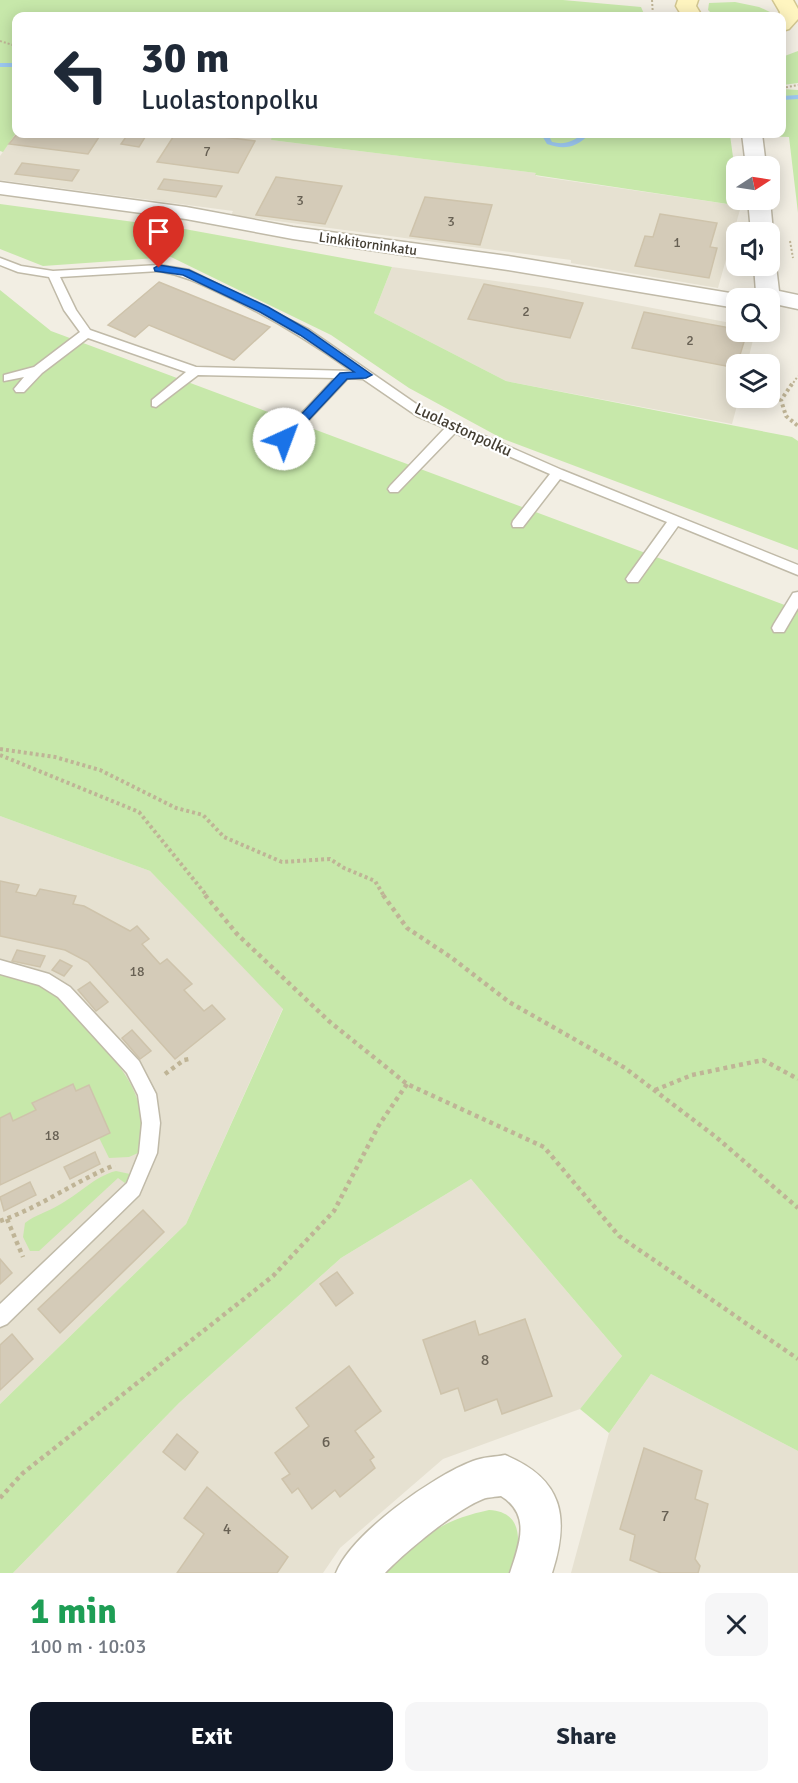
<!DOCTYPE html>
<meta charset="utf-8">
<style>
body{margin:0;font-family:Signika,sans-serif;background:#f6f6f7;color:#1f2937;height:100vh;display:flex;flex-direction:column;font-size:22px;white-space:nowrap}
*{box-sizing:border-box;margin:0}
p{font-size:20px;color:#747a83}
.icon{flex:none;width:33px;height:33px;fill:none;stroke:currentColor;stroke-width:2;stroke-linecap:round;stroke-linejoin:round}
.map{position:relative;height:1573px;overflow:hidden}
.panel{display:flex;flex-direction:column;background:#fff;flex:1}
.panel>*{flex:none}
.banner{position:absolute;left:12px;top:12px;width:774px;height:126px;border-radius:12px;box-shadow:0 3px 15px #0003;background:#fff;color:#1f2937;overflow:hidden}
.needle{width:39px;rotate:78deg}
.controls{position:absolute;left:726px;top:156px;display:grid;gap:12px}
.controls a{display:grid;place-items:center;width:54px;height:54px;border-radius:12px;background:#fff;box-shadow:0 3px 15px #0003;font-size:30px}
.pin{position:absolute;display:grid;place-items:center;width:51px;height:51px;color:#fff;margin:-62px -26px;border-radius:50% 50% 50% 0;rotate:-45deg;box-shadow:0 0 6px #0007}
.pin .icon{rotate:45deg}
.me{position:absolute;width:66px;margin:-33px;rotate:43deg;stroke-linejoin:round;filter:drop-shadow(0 0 4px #0008)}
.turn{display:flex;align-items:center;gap:21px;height:126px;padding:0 30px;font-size:27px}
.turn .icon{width:78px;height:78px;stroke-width:2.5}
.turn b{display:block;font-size:42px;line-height:51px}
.round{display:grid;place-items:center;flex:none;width:63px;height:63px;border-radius:12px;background:#f6f6f7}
.headline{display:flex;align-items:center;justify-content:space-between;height:102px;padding:0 30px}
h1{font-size:36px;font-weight:700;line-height:45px;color:#1e9e55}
.primary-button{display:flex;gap:12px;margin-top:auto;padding:12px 30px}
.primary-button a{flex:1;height:69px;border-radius:12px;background:#111827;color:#fff;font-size:24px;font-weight:700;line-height:69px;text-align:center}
.primary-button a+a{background:#f6f6f7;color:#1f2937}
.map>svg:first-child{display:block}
.residential{fill:#e6e1d1}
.green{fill:#c7e8aa}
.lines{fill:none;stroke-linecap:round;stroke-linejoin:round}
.stream{fill:#9cc8f1;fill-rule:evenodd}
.building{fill:#d4cbb8;stroke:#cec3ab;stroke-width:1.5}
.service-casing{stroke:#c0baa8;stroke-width:3}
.minor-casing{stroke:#c0baa8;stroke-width:3}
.secondary-casing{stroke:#d3c791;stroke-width:3}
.path-far2{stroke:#bfb496;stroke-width:2;stroke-dasharray:2 2;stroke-linecap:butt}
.path-far1{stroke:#bfb496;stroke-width:4;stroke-dasharray:3 3;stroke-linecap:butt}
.path{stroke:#bfb496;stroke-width:4.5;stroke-dasharray:4 4;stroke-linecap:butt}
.service{fill:#fff;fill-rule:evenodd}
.minor{fill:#fff;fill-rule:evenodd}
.secondary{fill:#fff5c0;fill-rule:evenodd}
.route{fill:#1a73e8;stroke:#114b97;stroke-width:1.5}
.labels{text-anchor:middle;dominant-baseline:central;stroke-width:4.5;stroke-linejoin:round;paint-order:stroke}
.number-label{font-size:14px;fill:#686154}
.far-street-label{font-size:14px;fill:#443e33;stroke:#fff}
.street-label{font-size:16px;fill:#443e33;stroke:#fff}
.near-number-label{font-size:16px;fill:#686154}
</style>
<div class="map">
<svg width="798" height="1573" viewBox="0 0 798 1573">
<rect width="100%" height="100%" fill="#f2eee3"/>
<g class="residential">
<polygon points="16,133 251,134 273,136 271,140 536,173 536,176 741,206 718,288 571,263 571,260 231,215 233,211 0,180 0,156"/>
<polygon points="392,267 548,288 736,324 736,332 755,332 747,364 736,364 736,398 739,398 732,424 506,381 374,313"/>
<polygon points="0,816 150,871 283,1008 186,1224 0,1404"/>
<polygon points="471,1179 622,1356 580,1409 443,1459 340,1548 323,1573 13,1573 179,1403 341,1258"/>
<polygon points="651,1374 798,1451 798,1573 571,1573 609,1433"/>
</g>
<g class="green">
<polygon points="0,0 563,0 641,7 645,16 16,16 16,133 3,152 0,151"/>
<polygon points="735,2 759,7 770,12 768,16 714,16 708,10 709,3"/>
<polygon points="798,51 798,83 783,85 782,57"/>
<polygon points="782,89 798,90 798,213 789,137 730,135 736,179 736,200 740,200 741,206 535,175 536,173 271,140 272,136 251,134 782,134"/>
<polygon points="0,204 179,228 392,267 374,313 506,381 792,437 798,441 798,550 501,438 409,388 331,335 171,257 43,266 0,249"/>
<polygon points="0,290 51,331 798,610 798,1451 651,1374 609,1433 580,1409 622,1356 471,1179 341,1258 179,1403 13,1573 0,1573 0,1404 186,1224 283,1009 150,871 0,816"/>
<path d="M0,975c17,3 33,7 48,16 16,10 28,25 40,39 33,36 65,69 50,123l-9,4 -20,1 -33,-67 -43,12 3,7 -23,11 -3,-8 -10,5z"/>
<path d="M116,1171l14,3v5l-5,4 -7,-5 -79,73h-9l-7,-14 2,-14c10,-8 22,-11 34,-18 19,-10 36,-29 57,-34z"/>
<path d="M489,1510c38,2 30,38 24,63h-128c36,-35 53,-52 104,-63z"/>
</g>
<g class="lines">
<g class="stream">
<rect x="0" y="63" width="16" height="4"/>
<polygon points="798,95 798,99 782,100 782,96"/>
<path d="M541,134h7l4,8c12,3 21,0 30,-8h7c-12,14 -26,16 -42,10z"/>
</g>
</g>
<g class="building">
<polygon points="17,134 101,134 88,154 9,144"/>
<polygon points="128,134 147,134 139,147 121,144"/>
<polygon points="175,134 199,134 255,141 238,173 157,162"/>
<polygon points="22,163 79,170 72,181 15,174"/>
<polygon points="276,177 342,186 325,224 256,215"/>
<polygon points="164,179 222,186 216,197 158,189"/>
<polygon points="425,197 492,205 480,245 410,236"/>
<polygon points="660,214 717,223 710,247 717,248 709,278 635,266 645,236 653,237"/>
<polygon points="159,282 270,327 234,360 149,325 135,337 108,325"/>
<polygon points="484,284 583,303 570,338 468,319"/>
<polygon points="644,312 736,329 736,332 747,332 736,368 632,348"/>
<polygon points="0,881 19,885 16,892 36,896 40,889 76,896 73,904 84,906 130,931 137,926 149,939 142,944 160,964 167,959 192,984 184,990 204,1011 212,1005 225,1019 175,1059 88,962 65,950 0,936"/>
<polygon points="17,950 45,956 40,967 12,961"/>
<polygon points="60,960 72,966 64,976 52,970"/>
<polygon points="90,982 108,1002 96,1011 78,990"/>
<polygon points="132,1030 151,1051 140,1059 122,1038"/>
<polygon points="73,1084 76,1091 89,1085 110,1133 0,1185 0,1118 10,1113 13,1121 36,1110 32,1103"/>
<polygon points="95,1152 100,1164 70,1179 64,1167"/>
<polygon points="30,1182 36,1195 4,1211 0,1197"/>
<polygon points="143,1210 164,1232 60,1333 38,1309"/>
<polygon points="0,1259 12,1273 0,1284"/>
<polygon points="337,1272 353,1293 336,1306 320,1284"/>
<polygon points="525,1319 552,1396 502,1414 497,1399 465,1411 458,1388 441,1394 423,1340 475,1321 479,1335"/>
<polygon points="12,1334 33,1359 0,1390 0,1345"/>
<polygon points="349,1366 381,1411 355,1431 374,1457 370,1460 375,1468 340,1497 335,1490 312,1509 298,1488 292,1493 282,1479 290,1474 275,1453 309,1426 296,1408"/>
<polygon points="177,1434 198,1452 185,1470 163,1452"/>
<polygon points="644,1448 702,1471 695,1499 708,1504 695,1559 700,1566 698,1573 661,1573 630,1560 635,1535 620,1529"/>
<polygon points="207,1487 288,1557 277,1573 177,1573 204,1534 184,1518"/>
</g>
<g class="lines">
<defs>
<g id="service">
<path d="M0,258l21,8 32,5 106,-6 30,5 119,59 117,81 137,60 236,95v10l-120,-49 -40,56h-10l-2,-3 2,-3 39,-54 -107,-43 -37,48h-10l-1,-3 1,-3 37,-47 -95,-41 -57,59h-8l-2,-3 2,-3 55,-58 -28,-12 -54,-37 -15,-1 -60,64h-8l-2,-3 2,-3 55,-58 -137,-3 -42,32 -4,-1v-6l34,-28 -98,-34 -46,35 -18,19h-8l-2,-3 10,-12 -20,4v-6l30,-8 46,-35 -16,-22 -15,-33 -31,-5 -18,-7zM159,271c28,5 44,14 69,26 44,21 84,46 124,74l-156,-4 -106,-37 -14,-20 -16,-33z"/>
<polygon points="798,592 798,608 784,632 774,632 772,628 774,624 793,593"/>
<polygon points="0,960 49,974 70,987 139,1061 156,1094 160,1123 157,1153 139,1195 7,1324 0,1327 0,1304 127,1183 139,1153 142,1123 138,1095 127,1073 58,997 39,985 0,974"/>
</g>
<g id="minor">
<polygon points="742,134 762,134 766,166 746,166"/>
<polygon points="0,182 186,207 293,227 508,256 736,294 746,298 736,298 736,308 508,270 293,239 186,219 0,194"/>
<polygon points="748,200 770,200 773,232 770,237 770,232 751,232"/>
<polygon points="770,261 776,266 779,291 798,295 798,309 770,303 770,298 750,298 756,292 754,266 770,266"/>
<path d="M505,1455c58,24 65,62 47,118h-42c9,-28 22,-58 -9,-77 -5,1 -13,1 -18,3 -26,10 -78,53 -98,74h-49c16,-40 97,-97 137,-112 10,-4 22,-4 32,-6z"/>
</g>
<g id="secondary">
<polygon points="678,0 698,0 696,6 702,16 682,16 676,6"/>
<polygon points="773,0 793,0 798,9 798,19 789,29 782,31 782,16 779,16 780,12"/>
</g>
</defs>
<use href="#service" class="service-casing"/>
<use href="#minor" class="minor-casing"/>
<use href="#secondary" class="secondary-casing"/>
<g class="path-far2">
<polyline points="652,0 653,16"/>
<polyline points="0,41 16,46"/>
<polyline points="782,88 798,85"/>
<polyline points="790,241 793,258"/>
<polyline points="791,386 798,376"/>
</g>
<g class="path-far1">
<polyline points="792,384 781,400 786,416 798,426"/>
<polyline points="0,749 55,757 100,770 176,808 203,815 224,837 282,862 330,859 344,868 375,881 384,896"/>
<polyline points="0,755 139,812 207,896"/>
</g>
<g class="path">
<polyline points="205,895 237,934 330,1022 407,1084 544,1147 619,1236 798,1359"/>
<polyline points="383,895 407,928 452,958 509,1002 625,1068 716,1137 798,1208"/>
<polyline points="165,1074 184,1060 189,1059"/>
<polyline points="655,1090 692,1075 763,1060 798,1079"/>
<polyline points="7,1219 23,1257"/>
<path d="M0,1221c41,-14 75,-40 115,-56"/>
<polyline points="0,1498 23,1473 273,1276 334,1211 379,1125 407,1084"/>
</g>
<use href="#service" class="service"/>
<use href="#minor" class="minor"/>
<use href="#secondary" class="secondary"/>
</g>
<polygon class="route" points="159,265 189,270 268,307 308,330 372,375 366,378 347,379 288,442 280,442 280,437 340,373 354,372 300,335 260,312 183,275 155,271 154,268"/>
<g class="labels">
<g class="number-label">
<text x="207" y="151">7</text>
<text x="300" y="200">3</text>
<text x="451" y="221">3</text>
<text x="677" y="242">1</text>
<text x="526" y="311">2</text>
<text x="690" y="340">2</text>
<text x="137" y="971">18</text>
<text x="52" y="1135">18</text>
</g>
<g class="far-street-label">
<text transform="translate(368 244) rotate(8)">Linkkitorninkatu</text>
</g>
<g class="street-label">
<text transform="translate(463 430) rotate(25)">Luolastonpolku</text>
</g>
<g class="near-number-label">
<text x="485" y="1360">8</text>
<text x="326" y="1442">6</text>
<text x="665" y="1516">7</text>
<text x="227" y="1529">4</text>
</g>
</g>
</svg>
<div class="controls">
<a><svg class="needle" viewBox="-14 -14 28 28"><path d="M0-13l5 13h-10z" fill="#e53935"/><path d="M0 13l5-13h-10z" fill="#747a83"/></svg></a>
<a><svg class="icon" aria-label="sound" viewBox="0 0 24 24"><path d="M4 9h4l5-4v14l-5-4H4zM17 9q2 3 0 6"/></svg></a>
<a><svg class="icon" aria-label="search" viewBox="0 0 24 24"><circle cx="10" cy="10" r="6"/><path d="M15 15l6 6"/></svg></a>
<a><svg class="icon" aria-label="layers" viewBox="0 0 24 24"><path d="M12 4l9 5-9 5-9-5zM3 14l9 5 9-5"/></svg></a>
</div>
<div class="pin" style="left:159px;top:268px;background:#d93025"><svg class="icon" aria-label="arrive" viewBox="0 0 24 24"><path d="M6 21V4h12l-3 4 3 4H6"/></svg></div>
<svg class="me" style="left:284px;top:439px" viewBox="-20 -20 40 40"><circle r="19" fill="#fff"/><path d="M0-13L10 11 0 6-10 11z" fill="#1a73e8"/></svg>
<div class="banner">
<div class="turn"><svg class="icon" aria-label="left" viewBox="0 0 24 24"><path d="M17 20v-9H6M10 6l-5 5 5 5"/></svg><div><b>30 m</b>Luolastonpolku</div></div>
</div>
</div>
<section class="panel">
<div class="headline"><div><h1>1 min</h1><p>100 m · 10:03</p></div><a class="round"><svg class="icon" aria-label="close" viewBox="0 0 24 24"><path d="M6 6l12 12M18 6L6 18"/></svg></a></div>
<div class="primary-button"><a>Exit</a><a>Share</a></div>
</section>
